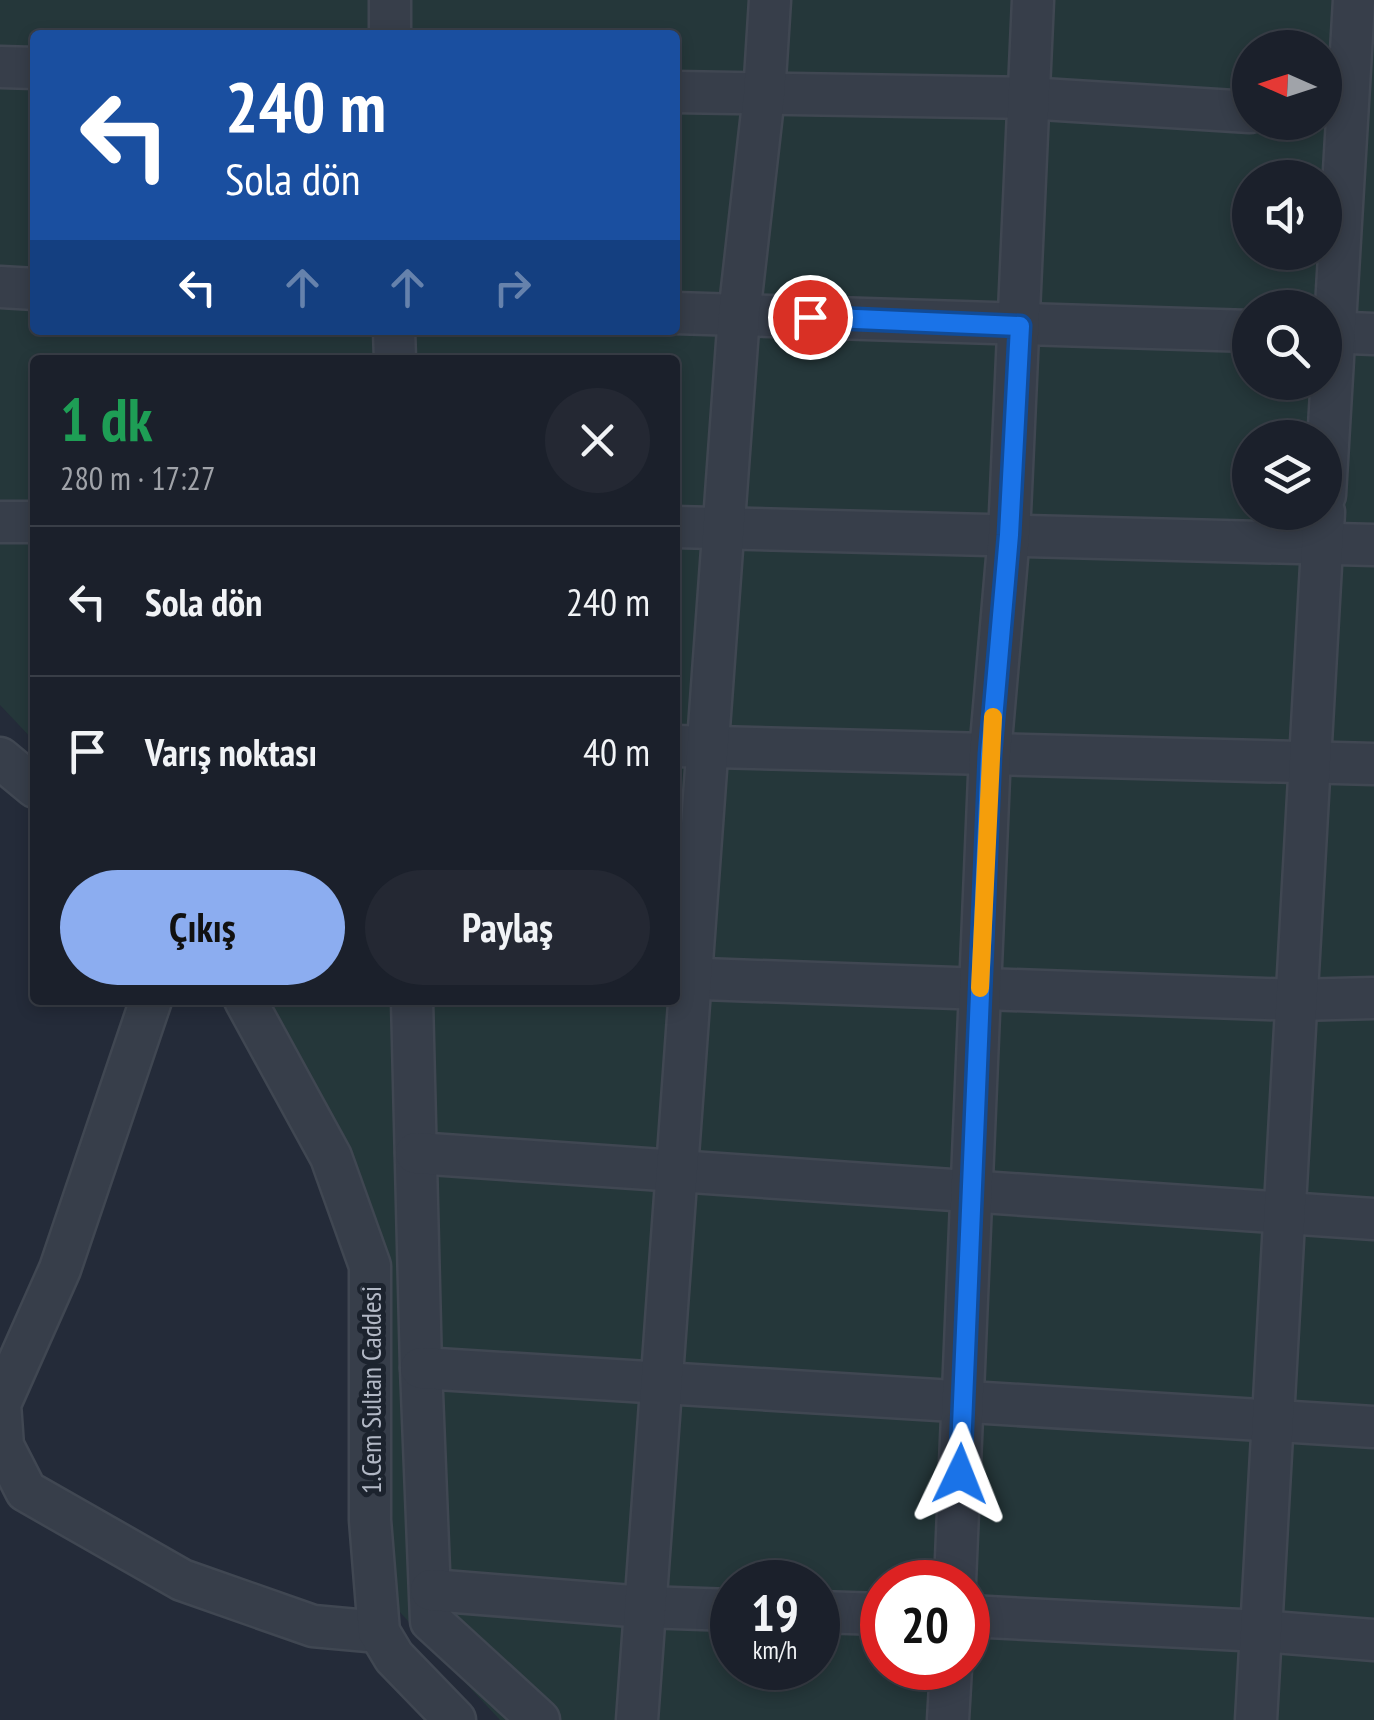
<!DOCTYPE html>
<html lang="tr">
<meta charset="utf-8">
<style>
body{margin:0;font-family:"PT Sans Narrow",sans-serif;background:#242833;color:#f1f3f6;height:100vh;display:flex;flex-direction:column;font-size:38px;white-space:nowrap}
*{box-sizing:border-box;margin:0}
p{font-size:32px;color:#a0a3a9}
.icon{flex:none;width:55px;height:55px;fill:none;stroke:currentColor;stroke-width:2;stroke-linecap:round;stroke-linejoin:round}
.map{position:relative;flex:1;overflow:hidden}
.side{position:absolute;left:30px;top:355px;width:650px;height:650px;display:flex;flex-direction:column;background:#1b202b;border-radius:10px;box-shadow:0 5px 15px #0003,0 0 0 2px #393e47}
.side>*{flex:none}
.hud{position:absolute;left:30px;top:30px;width:650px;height:305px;border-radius:10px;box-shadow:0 5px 15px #0003,0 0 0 2px #393e47;background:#1a4fa0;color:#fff;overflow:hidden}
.needle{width:65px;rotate:273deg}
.fabs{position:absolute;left:1232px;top:30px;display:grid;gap:20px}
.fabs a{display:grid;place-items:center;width:110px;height:110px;border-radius:50%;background:#1b202b;box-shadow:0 5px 15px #0003,0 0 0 2px #393e47;font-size:50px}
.speed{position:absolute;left:710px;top:1560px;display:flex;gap:20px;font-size:50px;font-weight:700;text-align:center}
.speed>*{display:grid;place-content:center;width:130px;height:130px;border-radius:50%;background:#1b202b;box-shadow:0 5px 15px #0003,0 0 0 2px #393e47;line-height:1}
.speed small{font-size:25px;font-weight:400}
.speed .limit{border:15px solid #d22;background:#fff;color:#111}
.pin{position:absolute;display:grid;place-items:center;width:85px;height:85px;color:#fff;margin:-42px;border:5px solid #fff;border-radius:50%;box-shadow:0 2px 10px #0007}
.me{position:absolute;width:110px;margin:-55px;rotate:2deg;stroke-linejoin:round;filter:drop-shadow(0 0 8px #0008)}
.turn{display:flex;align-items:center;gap:35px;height:210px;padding:0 30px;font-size:45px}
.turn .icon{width:130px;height:130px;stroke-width:2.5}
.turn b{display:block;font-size:70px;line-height:85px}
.lanes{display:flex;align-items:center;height:95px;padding:0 30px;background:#0003;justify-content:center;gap:50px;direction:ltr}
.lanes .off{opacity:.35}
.round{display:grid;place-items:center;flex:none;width:105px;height:105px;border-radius:52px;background:#242833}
.overview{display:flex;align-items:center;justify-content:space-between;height:170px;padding:0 30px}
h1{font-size:60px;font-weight:700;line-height:75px;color:#1e9e55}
.action{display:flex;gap:20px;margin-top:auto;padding:20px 30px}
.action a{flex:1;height:115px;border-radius:60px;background:#8cadf0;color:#111;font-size:40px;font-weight:700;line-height:115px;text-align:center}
.action a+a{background:#242833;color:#f1f3f6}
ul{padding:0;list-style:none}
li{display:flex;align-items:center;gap:30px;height:150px;padding:0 30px;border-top:2px solid #393e47}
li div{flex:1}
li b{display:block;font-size:38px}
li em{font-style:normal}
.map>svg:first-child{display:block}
.green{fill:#25373a;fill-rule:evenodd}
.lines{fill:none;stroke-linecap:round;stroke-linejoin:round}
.minor-casing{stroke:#404752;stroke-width:45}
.minor{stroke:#373e4a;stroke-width:40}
.route-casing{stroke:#114b97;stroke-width:25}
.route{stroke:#1a73e8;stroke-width:18}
.slow{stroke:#f59e0b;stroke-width:18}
.labels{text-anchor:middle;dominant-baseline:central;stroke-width:10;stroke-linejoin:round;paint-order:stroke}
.street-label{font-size:28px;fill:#b2b8c5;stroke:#1c232e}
</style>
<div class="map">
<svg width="1374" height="1720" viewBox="0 0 1374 1720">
<rect width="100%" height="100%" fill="#242b39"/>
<path class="green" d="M0,0h1374v1720h-874l-105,-113 -11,-338 -125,-269h416v-640h-640v382l-35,-37zM35,35h640v295h-640zM1250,48h75v74h-75zM1250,178h75v74h-75zM1250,308h75v74h-75zM1250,438h75v74h-75zM732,1582h86v86h-86zM882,1582h86v86h-86z"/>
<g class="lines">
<defs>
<g id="minor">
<polyline points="390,0 390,35"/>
<polyline points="0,67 35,68"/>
<polyline points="675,92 1026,98 1250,112"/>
<polyline points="0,287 35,289"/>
<polyline points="675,313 1250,331"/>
<polyline points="394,330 395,360"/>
<polyline points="1325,332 1374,334"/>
<polyline points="1325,495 1354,0"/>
<polyline points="0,522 35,522"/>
<polyline points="675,527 1374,545"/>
<polyline points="675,746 1374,764"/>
<polyline points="0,758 35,787"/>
<polyline points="675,978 1296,1000 1374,998"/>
<polyline points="151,1000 60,1269 0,1404 3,1446 26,1491 182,1580 313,1626 379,1632"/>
<polyline points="245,1000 331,1157 370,1266 370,1520 379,1632 394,1657 455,1720"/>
<polyline points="412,1000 421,1368 431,1621 539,1720"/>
<polyline points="416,1153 1374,1219"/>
<polyline points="421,1368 1374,1427"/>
<polyline points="955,1582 990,753 1009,535 1033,0"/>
<polyline points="431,1590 644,1607 732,1610"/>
<polyline points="818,1612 882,1614"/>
<polyline points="968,1616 1261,1631 1374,1640"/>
<polyline points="637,1720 739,315 764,95 770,0"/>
<polyline points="948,1720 951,1668"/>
<polyline points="1256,1720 1324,512"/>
</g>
</defs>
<use href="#minor" class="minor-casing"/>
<use href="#minor" class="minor"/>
</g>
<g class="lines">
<defs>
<polyline id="route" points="810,317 1020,326 1009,535 990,754 960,1474"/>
</defs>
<use href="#route" class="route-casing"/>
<use href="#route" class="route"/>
<polyline class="slow" points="980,988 993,717"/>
</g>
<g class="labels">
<g class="street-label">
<text transform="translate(370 1390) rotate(-90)">1.Cem Sultan Caddesi</text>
</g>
</g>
</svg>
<div class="fabs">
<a><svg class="needle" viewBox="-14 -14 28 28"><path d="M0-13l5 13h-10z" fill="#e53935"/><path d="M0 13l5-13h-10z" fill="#a0a3a9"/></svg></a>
<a><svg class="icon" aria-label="sound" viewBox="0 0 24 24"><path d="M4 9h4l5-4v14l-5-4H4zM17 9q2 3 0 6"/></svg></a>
<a><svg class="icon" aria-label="search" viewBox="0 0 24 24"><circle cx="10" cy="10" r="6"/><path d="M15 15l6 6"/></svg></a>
<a><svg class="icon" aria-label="layers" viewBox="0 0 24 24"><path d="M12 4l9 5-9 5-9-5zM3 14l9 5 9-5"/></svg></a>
</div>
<div class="speed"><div>19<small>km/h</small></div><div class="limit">20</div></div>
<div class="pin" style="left:810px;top:317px;background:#d93025"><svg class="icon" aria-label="arrive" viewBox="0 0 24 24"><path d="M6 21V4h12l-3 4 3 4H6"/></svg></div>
<svg class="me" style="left:960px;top:1474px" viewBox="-20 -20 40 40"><path d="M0-17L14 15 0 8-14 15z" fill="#1a73e8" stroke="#fff" stroke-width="4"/></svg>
<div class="hud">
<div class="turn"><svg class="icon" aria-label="left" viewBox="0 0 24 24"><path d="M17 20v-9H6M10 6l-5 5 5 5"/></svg><div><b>240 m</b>Sola dön</div></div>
<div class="lanes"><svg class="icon" aria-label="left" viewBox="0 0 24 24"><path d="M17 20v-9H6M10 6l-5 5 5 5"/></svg><svg class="icon off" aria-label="ahead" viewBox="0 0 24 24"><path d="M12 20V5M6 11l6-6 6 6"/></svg><svg class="icon off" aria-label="ahead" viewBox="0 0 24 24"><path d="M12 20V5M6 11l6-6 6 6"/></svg><svg class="icon off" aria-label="right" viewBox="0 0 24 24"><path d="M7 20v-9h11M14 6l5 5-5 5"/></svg></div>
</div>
<section class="side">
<div class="overview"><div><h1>1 dk</h1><p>280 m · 17:27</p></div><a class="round"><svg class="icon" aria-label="close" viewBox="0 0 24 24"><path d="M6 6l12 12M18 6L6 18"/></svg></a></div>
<ul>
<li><svg class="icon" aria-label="left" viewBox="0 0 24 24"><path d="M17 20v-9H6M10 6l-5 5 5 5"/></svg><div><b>Sola dön</b></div><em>240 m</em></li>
<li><svg class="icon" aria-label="arrive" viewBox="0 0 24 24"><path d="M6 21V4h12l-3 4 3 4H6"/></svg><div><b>Varış noktası</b></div><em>40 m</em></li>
</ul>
<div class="action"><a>Çıkış</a><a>Paylaş</a></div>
</section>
</div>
